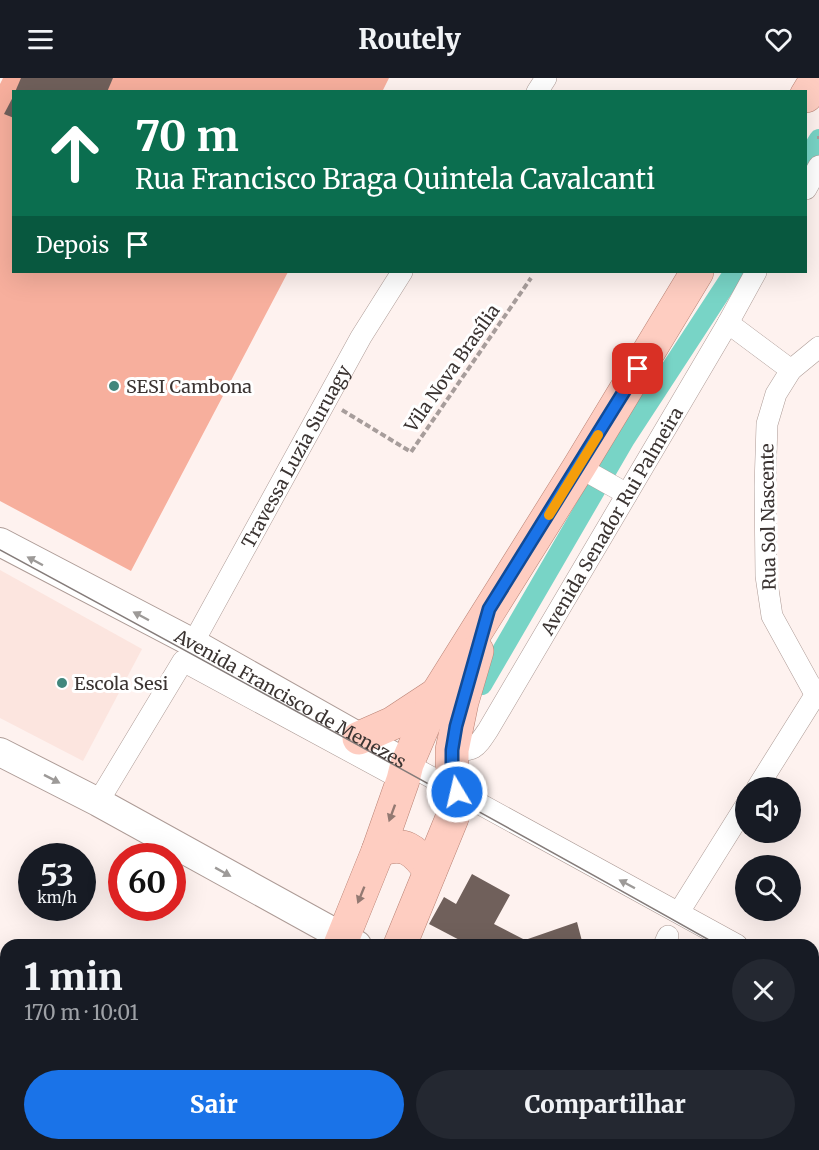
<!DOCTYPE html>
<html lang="pt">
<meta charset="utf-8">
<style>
body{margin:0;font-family:Merriweather,serif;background:#242831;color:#f1f3f6;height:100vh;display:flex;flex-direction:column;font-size:22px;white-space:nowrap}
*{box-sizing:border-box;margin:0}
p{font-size:20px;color:#9ea1a6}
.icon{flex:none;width:33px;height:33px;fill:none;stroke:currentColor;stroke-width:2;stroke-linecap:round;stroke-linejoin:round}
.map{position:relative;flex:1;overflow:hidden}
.details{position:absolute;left:0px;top:861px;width:819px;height:212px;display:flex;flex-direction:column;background:#171b24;border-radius:18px 18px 0 0;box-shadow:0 6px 24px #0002}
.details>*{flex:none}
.guide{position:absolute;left:12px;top:12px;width:795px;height:183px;border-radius:0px;box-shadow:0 6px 24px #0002;background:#0b6e4f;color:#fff;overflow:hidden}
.tools{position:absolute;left:735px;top:699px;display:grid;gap:12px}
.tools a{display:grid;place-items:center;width:66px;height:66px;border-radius:50%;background:#171b24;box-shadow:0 6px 24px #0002;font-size:30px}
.speed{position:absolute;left:18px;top:765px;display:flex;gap:12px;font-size:30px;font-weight:700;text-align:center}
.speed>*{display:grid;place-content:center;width:78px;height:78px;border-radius:50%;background:#171b24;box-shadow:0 6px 24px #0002;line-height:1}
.speed small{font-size:15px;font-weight:400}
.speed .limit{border:9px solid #d22;background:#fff;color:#111}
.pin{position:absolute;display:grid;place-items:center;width:51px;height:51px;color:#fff;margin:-26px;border-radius:12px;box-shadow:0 3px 9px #0006}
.me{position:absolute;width:66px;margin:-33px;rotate:351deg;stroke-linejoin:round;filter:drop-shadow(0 0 4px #0008)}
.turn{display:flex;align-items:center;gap:21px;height:126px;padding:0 24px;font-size:27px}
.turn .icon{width:78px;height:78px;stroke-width:2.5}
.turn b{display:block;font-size:42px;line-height:51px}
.then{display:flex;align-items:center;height:57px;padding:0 24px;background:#0003;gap:12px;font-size:22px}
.round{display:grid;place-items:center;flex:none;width:63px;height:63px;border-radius:32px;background:#242831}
.overview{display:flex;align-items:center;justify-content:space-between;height:102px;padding:0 24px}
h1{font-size:36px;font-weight:800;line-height:45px}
.cta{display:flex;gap:12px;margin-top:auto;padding:12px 24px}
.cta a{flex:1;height:69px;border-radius:36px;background:#1a73e8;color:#fff;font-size:24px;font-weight:800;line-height:69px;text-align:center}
.cta a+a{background:#242831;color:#f1f3f6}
header{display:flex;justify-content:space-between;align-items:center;height:78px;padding:0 24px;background:#171b24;font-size:27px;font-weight:800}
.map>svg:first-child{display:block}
.built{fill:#fce5df}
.green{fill:#f7af9d}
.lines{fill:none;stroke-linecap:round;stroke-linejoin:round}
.canal{stroke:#78d4c6;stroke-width:20}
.building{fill:#70605b}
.lane-casing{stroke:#ad9b96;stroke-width:12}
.street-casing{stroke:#ad9b96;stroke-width:22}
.secondary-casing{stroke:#ad9b96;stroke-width:30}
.primary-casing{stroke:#b98274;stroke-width:34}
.path{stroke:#a79d9b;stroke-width:4;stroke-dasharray:6 3;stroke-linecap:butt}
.lane{stroke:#fff;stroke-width:10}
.street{stroke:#fff;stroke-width:21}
.secondary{stroke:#fff;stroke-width:28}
.primary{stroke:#fecdc1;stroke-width:33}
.tram{stroke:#857c7a;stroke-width:1.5}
.oneway{fill:#9d9a98}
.oneway2{fill:#937972}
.route-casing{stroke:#114b97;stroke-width:15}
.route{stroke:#1a73e8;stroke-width:10}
.slow{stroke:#f59e0b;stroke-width:10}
.poi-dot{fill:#42877d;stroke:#fff;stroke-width:2}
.labels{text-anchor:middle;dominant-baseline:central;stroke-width:6;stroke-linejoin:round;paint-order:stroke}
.street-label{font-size:18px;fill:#3b3432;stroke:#fff}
.poi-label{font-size:18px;fill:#3b3432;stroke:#fff;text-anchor:start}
</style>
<header><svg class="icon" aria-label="menu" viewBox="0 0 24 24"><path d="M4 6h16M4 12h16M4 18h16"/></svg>Routely<svg class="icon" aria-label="heart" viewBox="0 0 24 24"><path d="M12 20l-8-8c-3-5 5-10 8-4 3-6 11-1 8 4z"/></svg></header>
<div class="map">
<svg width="819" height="1072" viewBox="0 0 819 1072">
<rect width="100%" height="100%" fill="#fef2ef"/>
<polygon class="built" points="0,492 142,571 83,683 0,640"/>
<polygon class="green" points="3,0 389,0 382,14 14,14 14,194 288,194 131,493 0,423 0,6"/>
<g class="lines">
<g class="canal">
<polyline points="806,82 819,61"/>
<polyline points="482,607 625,361 734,194"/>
</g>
</g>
<g class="building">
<polygon points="21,0 113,0 107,14 15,14"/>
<polygon points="14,17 14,40 4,36"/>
<polygon points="472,796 510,817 494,846 525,862 577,844 583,867 469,867 429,846 444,819 456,826"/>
<polygon points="353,1066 475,1066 472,1072 350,1072"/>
<polygon points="555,1066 726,1066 737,1072 552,1072"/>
</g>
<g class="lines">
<defs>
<g id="lane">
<polyline points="492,1072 495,1066"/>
<polyline points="525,1072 528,1066"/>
</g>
<g id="street">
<polyline points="537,14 546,0"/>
<polyline points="806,111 819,88"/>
<polyline points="728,245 791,292"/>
<polyline points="579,389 627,416"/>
<path id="s1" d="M193,565l168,-306 41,-65"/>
<polyline points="815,616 772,538 766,498 765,408 767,346 776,316 791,292 819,269"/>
<path id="s2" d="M452,672c22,2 24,-2 36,-20l240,-407 28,-51"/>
<polyline points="407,686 737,867"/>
<polyline points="757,710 819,611"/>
<polyline points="98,724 183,583 403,702"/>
<polyline points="679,834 746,727"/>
<polyline points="664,867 668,858"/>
<polyline points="813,910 819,914"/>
</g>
<g id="secondary">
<path id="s3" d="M0,464l193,101 214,121"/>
<polyline points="0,674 98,724 357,867"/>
<polyline points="752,1066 763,1072"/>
</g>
<g id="primary">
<polyline points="806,18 817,0"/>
<polyline points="359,660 393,645 437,616"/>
<path d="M378,773c26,-11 37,-1 52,20"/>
<polyline points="340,867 378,773 403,702 407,686 437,616 579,389 697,194"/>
<polyline points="400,867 452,740 458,721 452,691 452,672 462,624 477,573"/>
<polyline points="246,1072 249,1066"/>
<polyline points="312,1072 314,1066"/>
</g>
</defs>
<use href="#lane" class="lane-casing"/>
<use href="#street" class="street-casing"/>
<use href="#secondary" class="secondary-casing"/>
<use href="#primary" class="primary-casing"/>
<g class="path">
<polyline points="819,58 819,61"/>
<polyline points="342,332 411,374 531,200"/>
</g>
<use href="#lane" class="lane"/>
<use href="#street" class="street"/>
<use href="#secondary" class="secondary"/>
<use href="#primary" class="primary"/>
<g class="tram">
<path d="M0,472c240,130 480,261 718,395"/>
<polyline points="813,920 819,924"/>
</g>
</g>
<defs><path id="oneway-solid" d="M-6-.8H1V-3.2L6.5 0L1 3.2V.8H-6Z" transform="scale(1.5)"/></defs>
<g class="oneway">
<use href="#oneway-solid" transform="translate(35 483) rotate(-152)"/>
<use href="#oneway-solid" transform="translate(141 538) rotate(-152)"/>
<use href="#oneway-solid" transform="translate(52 701) rotate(27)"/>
<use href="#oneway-solid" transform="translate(223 794) rotate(29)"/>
<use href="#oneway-solid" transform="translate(627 806) rotate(-152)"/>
</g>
<g class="oneway2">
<use href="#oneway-solid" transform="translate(392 735) rotate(110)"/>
<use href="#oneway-solid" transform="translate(361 817) rotate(112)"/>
</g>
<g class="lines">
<defs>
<polyline id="route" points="457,714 452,691 452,672 456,648 489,531 638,291"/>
</defs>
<use href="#route" class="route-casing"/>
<use href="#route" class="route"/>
<polyline class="slow" points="549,437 598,357"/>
</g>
<g class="poi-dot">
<circle cx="114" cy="308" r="6"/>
<circle cx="62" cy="605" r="6"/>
</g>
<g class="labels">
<g class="street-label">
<text transform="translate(452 290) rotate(-55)">Vila Nova Brasília</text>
<text stroke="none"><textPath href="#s1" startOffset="213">Travessa Luzia Suruagy</textPath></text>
<text transform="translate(768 439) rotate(-91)">Rua Sol Nascente</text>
<text stroke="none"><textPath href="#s2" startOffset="288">Avenida Senador Rui Palmeira</textPath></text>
<text stroke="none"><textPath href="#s3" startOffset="330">Avenida Francisco de Menezes</textPath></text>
</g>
<g class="poi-label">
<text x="126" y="308">SESI Cambona</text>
<text x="74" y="605">Escola Sesi</text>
</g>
</g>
</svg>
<div class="tools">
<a><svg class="icon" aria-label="sound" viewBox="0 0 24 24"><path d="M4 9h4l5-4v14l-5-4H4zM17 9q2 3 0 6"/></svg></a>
<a><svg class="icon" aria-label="search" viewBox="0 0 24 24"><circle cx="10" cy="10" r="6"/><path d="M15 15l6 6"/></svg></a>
</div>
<div class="speed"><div>53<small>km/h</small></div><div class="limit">60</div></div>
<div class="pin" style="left:638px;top:291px;background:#d93025"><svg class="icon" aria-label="arrive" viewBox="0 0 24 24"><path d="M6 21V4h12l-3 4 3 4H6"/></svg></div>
<svg class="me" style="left:457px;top:714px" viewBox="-20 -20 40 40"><circle r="17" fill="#1a73e8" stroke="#fff" stroke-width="3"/><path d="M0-11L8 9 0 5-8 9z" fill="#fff"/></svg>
<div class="guide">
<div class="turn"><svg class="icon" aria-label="ahead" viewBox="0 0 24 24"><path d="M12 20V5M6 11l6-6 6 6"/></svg><div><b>70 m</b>Rua Francisco Braga Quintela Cavalcanti</div></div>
<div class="then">Depois<svg class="icon" aria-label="arrive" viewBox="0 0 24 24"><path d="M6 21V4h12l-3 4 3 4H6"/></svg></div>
</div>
<section class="details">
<div class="overview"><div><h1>1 min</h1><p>170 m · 10:01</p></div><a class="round"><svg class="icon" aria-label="close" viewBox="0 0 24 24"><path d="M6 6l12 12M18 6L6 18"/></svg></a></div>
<div class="cta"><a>Sair</a><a>Compartilhar</a></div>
</section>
</div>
